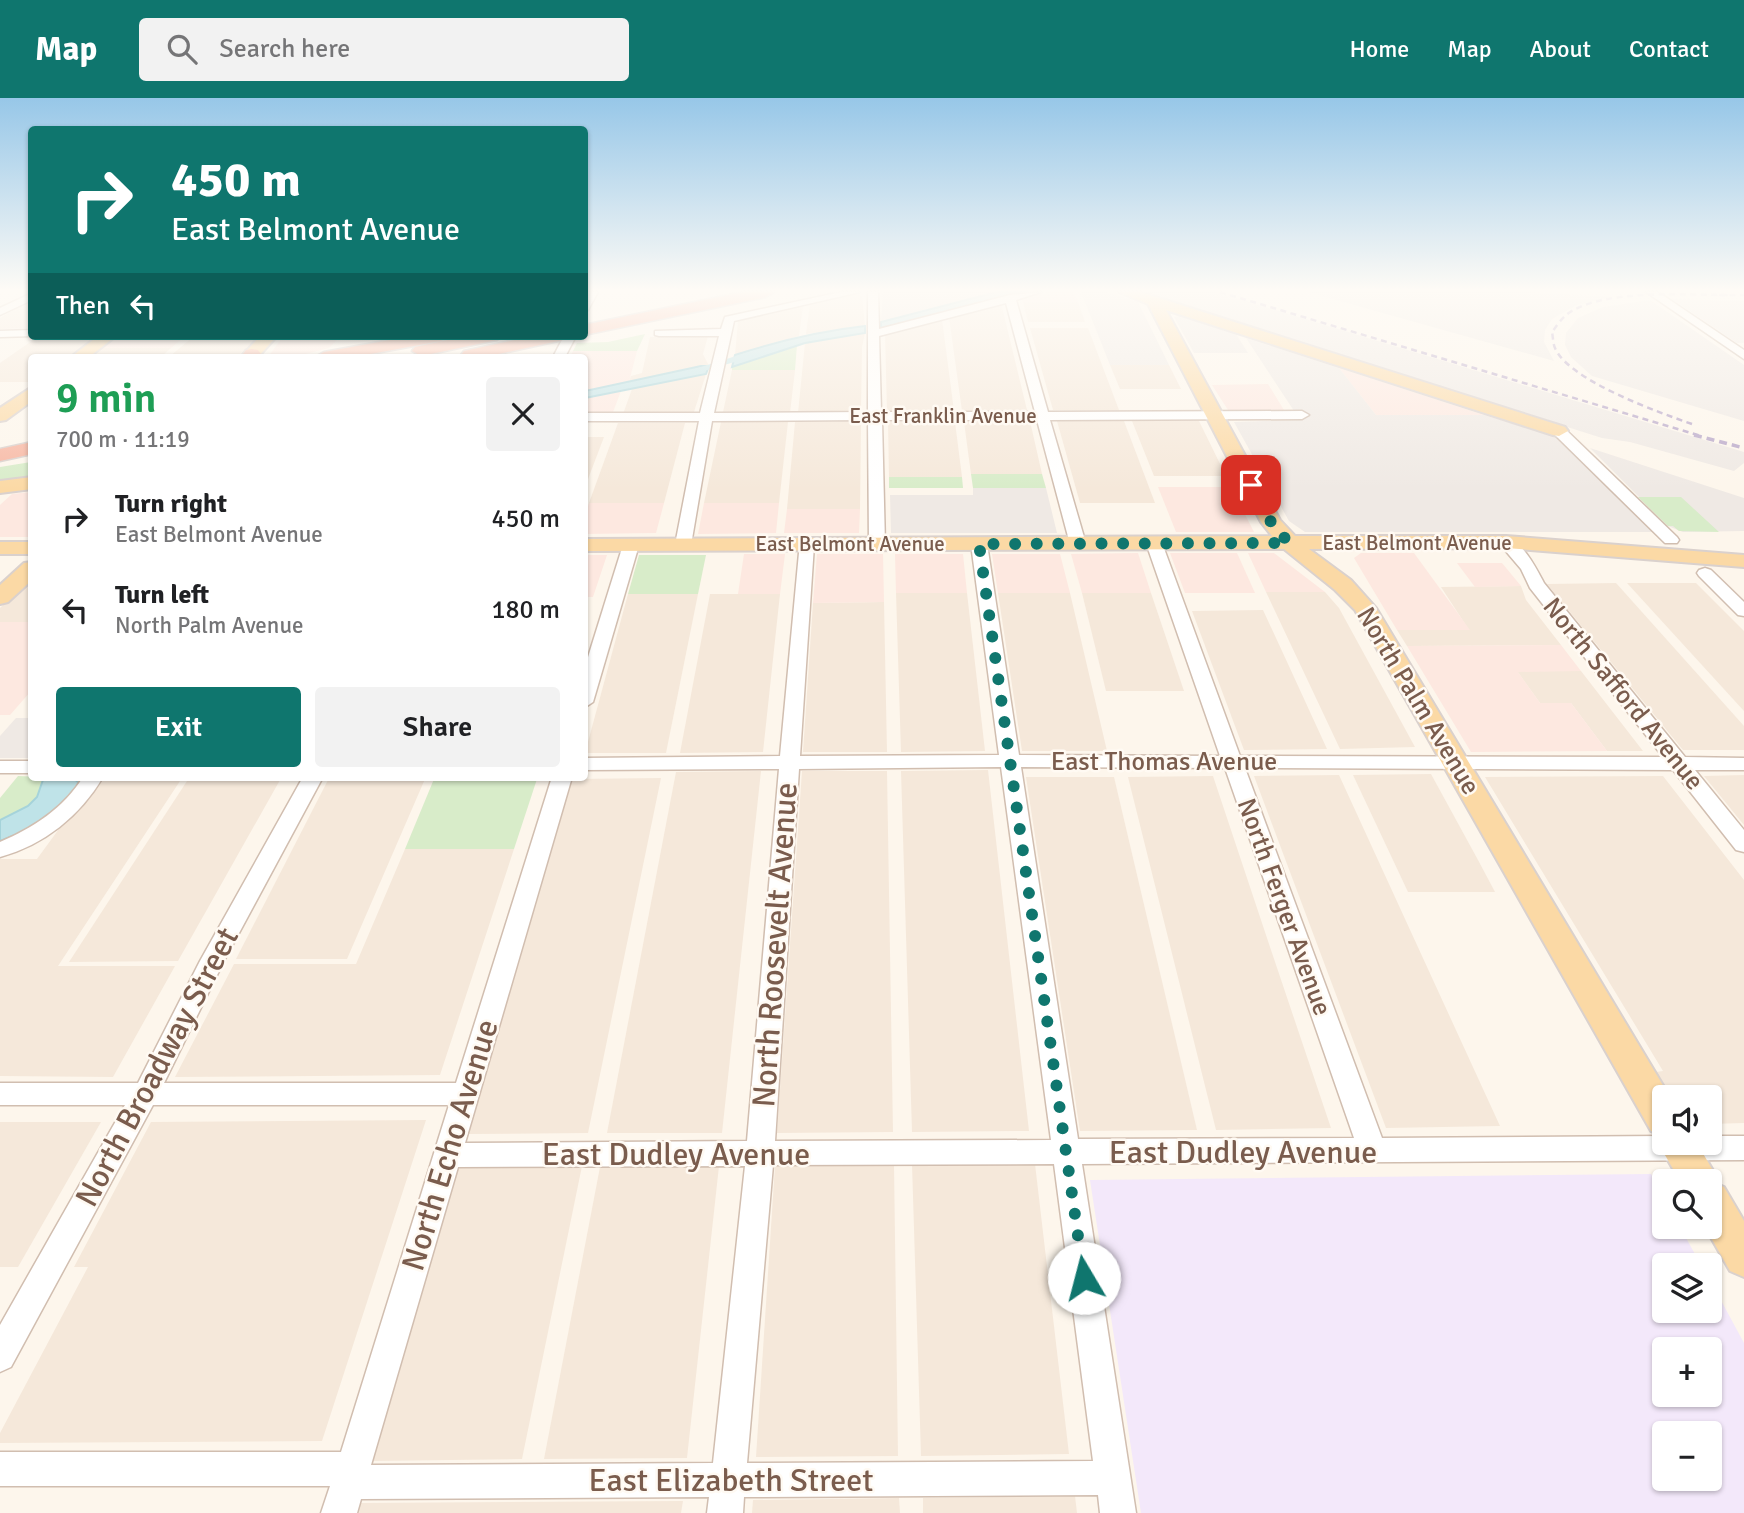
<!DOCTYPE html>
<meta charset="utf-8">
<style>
body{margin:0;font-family:Signika,sans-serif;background:#f2f2f2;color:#202124;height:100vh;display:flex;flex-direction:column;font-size:26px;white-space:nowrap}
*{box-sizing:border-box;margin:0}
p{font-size:23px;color:#757577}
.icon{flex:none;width:38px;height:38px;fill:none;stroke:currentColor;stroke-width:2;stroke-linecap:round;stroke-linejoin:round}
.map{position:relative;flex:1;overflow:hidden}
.drawer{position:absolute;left:28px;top:256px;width:560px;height:427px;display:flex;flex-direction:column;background:#fff;border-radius:7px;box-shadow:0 2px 5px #0004}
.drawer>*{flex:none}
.banner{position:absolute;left:28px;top:28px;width:560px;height:214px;border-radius:7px;box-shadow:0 2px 5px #0004;background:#0f766e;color:#fff;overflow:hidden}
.controls{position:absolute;left:1652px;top:987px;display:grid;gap:14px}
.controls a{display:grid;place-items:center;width:70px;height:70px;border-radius:7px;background:#fff;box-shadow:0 2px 5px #0004;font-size:35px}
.pin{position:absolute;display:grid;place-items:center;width:60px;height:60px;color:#fff;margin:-30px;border-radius:14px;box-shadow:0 4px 10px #0006}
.me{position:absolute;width:77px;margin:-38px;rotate:352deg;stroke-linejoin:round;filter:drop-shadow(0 0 5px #0008)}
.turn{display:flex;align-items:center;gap:24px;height:147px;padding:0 28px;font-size:32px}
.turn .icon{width:91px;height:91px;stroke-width:2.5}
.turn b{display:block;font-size:49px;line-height:60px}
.then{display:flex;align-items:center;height:66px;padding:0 28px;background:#0003;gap:14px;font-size:26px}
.round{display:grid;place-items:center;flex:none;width:74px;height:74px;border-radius:7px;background:#f2f2f2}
.summary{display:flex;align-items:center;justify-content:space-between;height:119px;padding:0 28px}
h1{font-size:42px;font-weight:600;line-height:52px;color:#1e9e55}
.primary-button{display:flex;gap:14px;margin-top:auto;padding:14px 28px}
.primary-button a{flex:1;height:80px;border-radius:7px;background:#0f766e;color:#fff;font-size:28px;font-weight:600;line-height:80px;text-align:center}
.primary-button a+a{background:#f2f2f2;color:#202124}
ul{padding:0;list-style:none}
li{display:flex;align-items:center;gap:21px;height:91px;padding:0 28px}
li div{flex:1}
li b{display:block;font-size:26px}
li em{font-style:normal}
header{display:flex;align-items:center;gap:42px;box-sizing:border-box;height:98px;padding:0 35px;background:#0f766e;color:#fff}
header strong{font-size:33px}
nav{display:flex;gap:38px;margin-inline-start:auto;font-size:24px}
.search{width:490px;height:63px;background:#f2f2f2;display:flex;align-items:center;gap:18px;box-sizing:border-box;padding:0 24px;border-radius:7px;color:#757577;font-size:26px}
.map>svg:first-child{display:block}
.residential{fill:#f5e8da}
.commercial{fill:#fde8e0}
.industrial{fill:#efe9e4}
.education{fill:#f3e8fa;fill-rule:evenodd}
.green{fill:#d8ecc9}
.water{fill:#bfe3e8;stroke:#a5d3da;stroke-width:2}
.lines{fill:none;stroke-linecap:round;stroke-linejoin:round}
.canal{fill:#bfe3e8;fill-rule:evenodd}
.minor-casing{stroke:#d1beb0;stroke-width:3}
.major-casing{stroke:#dad1cd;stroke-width:4}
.highway-casing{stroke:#dad1cd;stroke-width:3}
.minor{fill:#fff;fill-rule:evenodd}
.major{fill:#fbd9a5;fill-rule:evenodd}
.highway{fill:#f7b7a3;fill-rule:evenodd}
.rail-far1{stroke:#b9a8c9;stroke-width:2.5;stroke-dasharray:6 4.5;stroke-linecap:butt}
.rail{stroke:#b9a8c9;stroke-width:3.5;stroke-dasharray:8 5;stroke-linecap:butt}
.route{stroke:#0f766e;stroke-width:12;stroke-dasharray:0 21.6}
.labels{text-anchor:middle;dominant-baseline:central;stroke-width:5;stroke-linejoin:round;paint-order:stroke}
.far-street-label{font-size:21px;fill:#7a5c4d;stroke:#fffaf3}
.street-label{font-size:26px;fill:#7a5c4d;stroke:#fffaf3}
.near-street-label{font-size:32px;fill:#7a5c4d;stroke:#fffaf3}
</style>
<header>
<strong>Map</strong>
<div class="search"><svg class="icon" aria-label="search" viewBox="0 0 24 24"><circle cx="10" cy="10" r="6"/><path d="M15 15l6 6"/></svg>Search here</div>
<nav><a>Home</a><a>Map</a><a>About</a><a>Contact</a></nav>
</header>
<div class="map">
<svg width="1744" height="1415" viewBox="0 0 1744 1415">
<rect width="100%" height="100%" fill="#fdf6ec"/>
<g class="residential">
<polygon points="858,196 862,198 865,228 806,236 810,206"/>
<polygon points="31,202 31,230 0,231 0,220"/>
<polygon points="1023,204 1078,204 1085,224 1028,224"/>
<polygon points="1001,205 1027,312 962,313 949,219"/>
<polygon points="803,208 799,238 735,257 738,223"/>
<polygon points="942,221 954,313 887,313 885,236"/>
<polygon points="1030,230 1088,230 1119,312 1053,312"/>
<polygon points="865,235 862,249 861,313 798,315 805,245"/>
<polygon points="39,238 97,238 68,259 32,259 31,282 28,284 0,284 0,265"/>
<polygon points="194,238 260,238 237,259 169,259"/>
<polygon points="708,238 703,256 709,268 629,284 631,278 642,275 650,239"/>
<polygon points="101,250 171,250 162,258 90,258"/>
<polygon points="1110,267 1169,267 1181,291 1120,291"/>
<polygon points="732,272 795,272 790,315 723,314"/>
<polygon points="706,276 694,314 623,316 632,291"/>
<polygon points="1030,323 1042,376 971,376 964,324"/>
<polygon points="1057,323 1124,323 1155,405 1080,405"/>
<polygon points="1132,323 1199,323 1226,378 1154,378"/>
<polygon points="721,324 788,324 779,405 704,405"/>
<polygon points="795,324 861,324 860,411 787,411"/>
<polygon points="888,324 955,324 962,379 889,379"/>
<polygon points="618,325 685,325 664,405 589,405"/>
<polygon points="585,339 604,339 585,389"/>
<polygon points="31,480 31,524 0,524 0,510"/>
<polygon points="1616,485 1744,628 1744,652 1683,652 1547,486"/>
<polygon points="1627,485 1696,485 1744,533 1744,613"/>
<polygon points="1521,488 1526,502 1561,547 1407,548 1397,532 1469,532 1441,489"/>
<polygon points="1266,494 1325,494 1339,510 1415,649 1340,651"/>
<polygon points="896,495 967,495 985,653 901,654"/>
<polygon points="998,495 1070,495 1107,653 1022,653"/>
<polygon points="1082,495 1151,495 1184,593 1106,593"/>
<polygon points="628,496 698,496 666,655 585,655"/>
<polygon points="710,496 780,496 763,654 680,655"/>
<polygon points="884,504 887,654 803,654 813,505"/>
<polygon points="1263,512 1288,566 1327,651 1244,652 1192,513"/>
<polygon points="1517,573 1581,573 1643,653 1607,653 1571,605 1540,605"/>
<polygon points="988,672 1029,1033 912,1034 901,673"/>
<polygon points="761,673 722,1035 607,1035 676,674"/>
<polygon points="802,673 887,673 893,1034 777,1035"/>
<polygon points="1431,676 1478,762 1495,794 1408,794 1353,677"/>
<polygon points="1339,677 1500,1028 1386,1030 1254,678"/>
<polygon points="1744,677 1744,727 1704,678"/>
<polygon points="1213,678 1269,846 1331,1030 1216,1032 1128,679"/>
<polygon points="1663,678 1744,782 1744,1025 1710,1026 1710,999 1671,999 1656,974 1663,973 1485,679"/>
<polygon points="1026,679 1114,679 1197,1032 1080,1033"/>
<polygon points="661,680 588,1035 468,1036 572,681"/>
<polygon points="425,681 347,861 236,861 328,682"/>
<polygon points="280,682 178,863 69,864 187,683"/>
<polygon points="94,683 180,683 58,868 175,868 113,979 0,978 0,761 37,761"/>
<polygon points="405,751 514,751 440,977 175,979 234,866 356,866"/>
<polygon points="426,1022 322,1343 0,1345 0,1335 88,1169 74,1169 151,1024"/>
<polygon points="0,1024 101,1024 18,1169 0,1169"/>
<polygon points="912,1066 1035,1066 1069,1356 921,1358"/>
<polygon points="894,1067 898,1358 756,1359 775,1068"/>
<polygon points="582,1068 522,1361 372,1363 459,1069"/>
<polygon points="719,1068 687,1360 544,1361 600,1069"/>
<polygon points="1075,1398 1077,1415 923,1415 923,1400"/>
<polygon points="899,1400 900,1415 752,1415 753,1402"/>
<polygon points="683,1403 681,1415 357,1415 360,1405"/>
</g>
<g class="commercial">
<polygon points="1048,194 1074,194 1078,204 1023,204 1022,201"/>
<polygon points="185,238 171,250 101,250 118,239"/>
<polygon points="286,239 340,239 329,250 294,259 268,259 282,240"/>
<polygon points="573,253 637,253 629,284 585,293 584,259 570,259"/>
<polygon points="1339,270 1484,317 1376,317"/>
<polygon points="1268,286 1284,312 1228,312 1212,287"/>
<polygon points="621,293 613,314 585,314 585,300"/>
<polygon points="1158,389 1231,389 1254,434 1176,434"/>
<polygon points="31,394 31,439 0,439 0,407 12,396"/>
<polygon points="589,405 664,405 656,435 585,436 585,418"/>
<polygon points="704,405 779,405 776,435 698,436"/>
<polygon points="787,411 860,411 859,435 784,435"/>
<polygon points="1138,455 1151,495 1082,495 1071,456"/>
<polygon points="1170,455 1237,455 1255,495 1185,495"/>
<polygon points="1248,455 1274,455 1325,494 1266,494"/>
<polygon points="1361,455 1414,455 1470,532 1397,532 1354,460"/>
<polygon points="744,456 785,456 780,496 738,496"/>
<polygon points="817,456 883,456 884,504 813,505"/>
<polygon points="895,456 963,456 967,495 896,495"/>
<polygon points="992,456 1060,456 1070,495 998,495"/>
<polygon points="584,457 607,457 593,499 585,499"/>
<polygon points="1457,465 1502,465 1521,488 1475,489"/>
<polygon points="0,524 31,524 31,593 10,617 0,617"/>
<polygon points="1561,547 1581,573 1518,574 1540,605 1571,605 1607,653 1471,654 1407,548"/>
</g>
<g class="industrial">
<polygon points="883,194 997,194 881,224"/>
<polygon points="1081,194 1106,194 1138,204 1169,267 1110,267"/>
<polygon points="1144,194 1216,194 1744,354 1744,365 1734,373 1630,344 1602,340"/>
<polygon points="1308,194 1528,194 1610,199 1577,207 1552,221 1545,232 1544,244 1554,263"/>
<polygon points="1672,201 1744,203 1744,245 1737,245"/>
<polygon points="1650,202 1744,267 1744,323 1592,278 1571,259 1565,247 1566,235 1578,220 1603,209"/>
<polygon points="1180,218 1236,236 1248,255 1194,255 1174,219"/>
<polygon points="1246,240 1339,270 1376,317 1484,317 1560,340 1653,434 1305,434 1289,423 1234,324 1300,322"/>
<polygon points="1590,350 1744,400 1744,433 1683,434 1668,428"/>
<polygon points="973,390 1046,390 1057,435 891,435 890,397 973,397"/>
<polygon points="16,620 31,620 31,660 0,660 0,638"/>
</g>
<path class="education" d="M1651,1076l13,24v29h16l21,38h-37v46h46v-31l34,63v170h-603l-51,-333zM1664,1251h46v46h-46zM1664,1335h46v46h-46z"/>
<g class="green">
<polygon points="645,236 637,253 573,253 577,245 608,244"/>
<polygon points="797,247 795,272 732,272 732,269"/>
<polygon points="31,364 31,380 0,385 0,369"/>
<polygon points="971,376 1042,376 1046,390 973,390"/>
<polygon points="889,379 962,379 963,390 889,390"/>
<polygon points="1638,399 1681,399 1719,434 1679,433 1673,428 1668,428"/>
<polygon points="639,457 706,457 698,496 628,496"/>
<polygon points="18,678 44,679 37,699 28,708 0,722 0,700"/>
<polygon points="434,681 537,681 514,751 405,751"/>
</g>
<g class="water">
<polygon points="997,194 1028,194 881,230 881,224"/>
<path d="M865,228v7l-60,10 -73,24 3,-12c43,-14 85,-24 130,-29z"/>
<polygon points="701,268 709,268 706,276 585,300 585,293"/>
<path d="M44,679h28l7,6c-11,29 -51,47 -79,58v-21l28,-14 9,-9z"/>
</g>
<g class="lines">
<polygon class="canal" points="752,253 756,256 755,258 690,277 685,274"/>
<defs>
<g id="minor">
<polygon points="588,194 598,194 588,212 584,213 584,199"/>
<path d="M841,194h19l-126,29 -20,92 154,-1v-120h10l1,37 131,-34 31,-3 -25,8 32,112 254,-1 7,4 -7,4 -252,1 36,124 -8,5 -8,-5 -33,-124h-155l3,125 -8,5 -8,-5 -1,-125 -156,1 -21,124 -2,3h-12l-2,-3 24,-124h-115v-8h116l19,-77h-60l-4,-1v-4l66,-2 4,-12zM1006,205l29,109h-154l-2,-76z"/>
<polygon points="1646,194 1658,194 1744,252 1744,261"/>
<polygon points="32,195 32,202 0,217 0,210"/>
<polygon points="32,232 32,238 34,238 0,239 0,233"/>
<polygon points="564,238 576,238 565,259 553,259"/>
<polygon points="1559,329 1564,330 1677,439 1679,442 1677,445 1665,445 1554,336 1552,333"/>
<path d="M1506,439c17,5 30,31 38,46l141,174 59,1v12h-49l49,60v22l-8,-2 -63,-80 -428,-2 137,370 282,-2v7h46v-7h34v24l-662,4 54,349h-36l-2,-18 -354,2 -1,16h-36l2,-16 -348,2 -4,14h-36l9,-27h-330v-34h341l108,-347h-296l-142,262 -11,5v-47l125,-220h-125v-22h138l62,-122 103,-184h20l-99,184 -60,122h292l96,-306h20l-107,366 282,-2 32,-372 -195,1v-12l196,-2 20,-214 6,-2 8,5 -14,211 199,-1 -28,-211 8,-5 8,5 32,211 201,1 -74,-213 8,-5 8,5 78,213 423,1 -133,-169 -9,-19 -23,-27zM1001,669l50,373 -276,1 24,-372zM1021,669l204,1 129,370 -276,1zM1054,1066l39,297 -346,2 26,-298zM745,1068l-32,297 -342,2 87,-298z"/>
<polygon points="631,442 639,447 593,604 584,610 584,572 623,447"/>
<polygon points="1705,470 1711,472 1744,504 1744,518 1738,517 1699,478 1697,475 1699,472"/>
<rect x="0" y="663" width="32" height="12"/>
<path d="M83,679h20c-23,39 -59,68 -103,80v-15c33,-14 64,-34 83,-65z"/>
</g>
<g id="major">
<polygon points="1119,194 1140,194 1565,329 1568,333 1559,338 1553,337 1166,212 1280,422 1295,438 1506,438 1744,457 1744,469 1506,450 1309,451 1351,482 1376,510 1670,999 1664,999 1664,1045 1697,1045 1719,1083 1717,1086 1724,1089 1744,1123 1744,1179 1730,1173 1705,1129 1710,1129 1710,1083 1680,1083 1658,1045 1662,1037 1651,1033 1355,512 1335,492 1284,451 584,453 584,441 1272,438 1261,424 1148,206"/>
<polygon points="98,238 116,238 89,259 71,259"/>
<polygon points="260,238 277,238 258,259 241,259"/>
<polygon points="32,289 32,303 6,322 0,323 0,310"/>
<polygon points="32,379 32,391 0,395 0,383"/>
<rect x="0" y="444" width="32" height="12"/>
<polygon points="32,464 32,482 8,504 0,506 0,487 24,465"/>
</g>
<g id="highway">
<polygon points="743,194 774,194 766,199 584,237 584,227"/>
<polygon points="412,238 450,238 441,243 354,259 315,259 324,254"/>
<polygon points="466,238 500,238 497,242 421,258 412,253 415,249"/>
<polygon points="533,238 566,238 563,242 485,259 461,257 464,253"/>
<polygon points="252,251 258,252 263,259 245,259 243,256 246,252"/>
<polygon points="32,344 32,356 0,363 0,351"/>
</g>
</defs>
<use href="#minor" class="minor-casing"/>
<use href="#major" class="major-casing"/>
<use href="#highway" class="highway-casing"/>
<use href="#minor" class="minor"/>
<use href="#major" class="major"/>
<use href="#highway" class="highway"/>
<g class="rail-far1">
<polyline points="1220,194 1701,338"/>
<polyline points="1719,197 1744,197"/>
<path d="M1692,326c-32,-11 -124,-44 -137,-76 -2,-4 -2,-11 -3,-16 4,-5 9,-13 14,-17 34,-27 121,-20 163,-20"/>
</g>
<polyline class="rail" points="1694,337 1744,350"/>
</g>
<linearGradient id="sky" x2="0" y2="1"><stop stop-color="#97c7e8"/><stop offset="0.49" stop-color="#fefbf6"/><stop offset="1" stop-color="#fefbf6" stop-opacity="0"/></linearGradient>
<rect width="1744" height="392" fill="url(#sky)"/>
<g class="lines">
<polyline class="route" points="1084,1180 979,446 1289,445 1271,424 1251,387"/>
</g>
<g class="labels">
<g class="far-street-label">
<text x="943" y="318">East Franklin Avenue</text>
<text x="1417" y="445">East Belmont Avenue</text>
<text x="850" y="446">East Belmont Avenue</text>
</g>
<g class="street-label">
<text transform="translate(1623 596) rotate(51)">North Safford Avenue</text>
<text transform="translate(1418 603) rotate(59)">North Palm Avenue</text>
<text x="1164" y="664">East Thomas Avenue</text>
<text transform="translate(1284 809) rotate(70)">North Ferger Avenue</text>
</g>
<g class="near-street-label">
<text transform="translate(775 847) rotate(-86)">North Roosevelt Avenue</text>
<text transform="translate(157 969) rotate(-62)">North Broadway Street</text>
<text transform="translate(450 1047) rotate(-73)">North Echo Avenue</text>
<text x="1243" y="1054">East Dudley Avenue</text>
<text x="676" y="1056">East Dudley Avenue</text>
<text x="731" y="1382">East Elizabeth Street</text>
</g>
</g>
</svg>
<div class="controls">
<a><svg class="icon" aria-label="sound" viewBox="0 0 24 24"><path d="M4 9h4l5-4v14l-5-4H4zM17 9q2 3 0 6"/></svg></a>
<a><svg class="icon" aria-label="search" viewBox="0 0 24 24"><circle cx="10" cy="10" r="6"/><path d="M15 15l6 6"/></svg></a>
<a><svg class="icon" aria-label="layers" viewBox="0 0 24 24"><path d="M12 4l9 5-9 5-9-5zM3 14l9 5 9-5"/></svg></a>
<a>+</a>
<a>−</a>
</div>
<div class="pin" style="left:1251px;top:387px;background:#d93025"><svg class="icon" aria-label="arrive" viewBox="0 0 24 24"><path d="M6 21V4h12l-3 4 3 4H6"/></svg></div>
<svg class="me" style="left:1084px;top:1180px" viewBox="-20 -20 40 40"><circle r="19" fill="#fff"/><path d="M0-13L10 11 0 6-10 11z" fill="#0f766e"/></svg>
<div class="banner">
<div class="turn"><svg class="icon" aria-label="right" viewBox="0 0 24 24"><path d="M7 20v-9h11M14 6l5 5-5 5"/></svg><div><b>450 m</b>East Belmont Avenue</div></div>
<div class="then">Then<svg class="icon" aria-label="left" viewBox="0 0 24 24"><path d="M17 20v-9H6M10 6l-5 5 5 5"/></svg></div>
</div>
<section class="drawer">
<div class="summary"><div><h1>9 min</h1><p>700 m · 11:19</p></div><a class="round"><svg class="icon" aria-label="close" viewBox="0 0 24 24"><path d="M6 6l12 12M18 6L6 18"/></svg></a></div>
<ul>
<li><svg class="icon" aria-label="right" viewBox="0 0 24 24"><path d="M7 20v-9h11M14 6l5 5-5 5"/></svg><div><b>Turn right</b><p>East Belmont Avenue</p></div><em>450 m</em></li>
<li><svg class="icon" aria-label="left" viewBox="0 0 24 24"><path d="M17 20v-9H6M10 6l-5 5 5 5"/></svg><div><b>Turn left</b><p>North Palm Avenue</p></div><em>180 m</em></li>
</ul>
<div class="primary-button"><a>Exit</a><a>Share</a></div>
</section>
</div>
